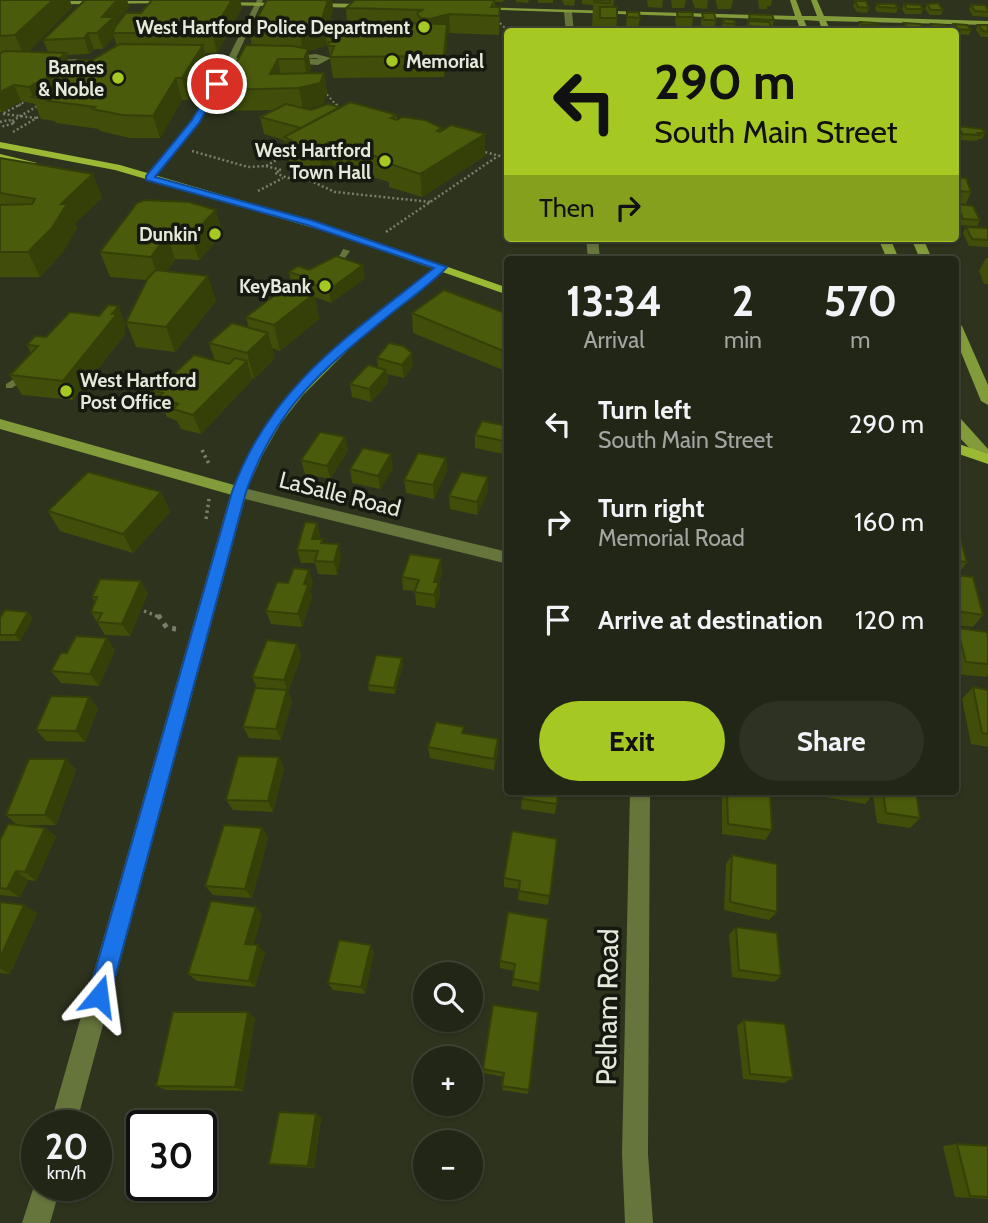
<!DOCTYPE html>
<meta charset="utf-8">
<style>
body{margin:0;font-family:Cabin,sans-serif;background:#2e3223;color:#f1f3f6;height:100vh;display:flex;flex-direction:column;font-size:26px;white-space:nowrap}
*{box-sizing:border-box;margin:0}
p{font-size:23px;color:#a2a5a1}
.icon{flex:none;width:38px;height:38px;fill:none;stroke:currentColor;stroke-width:2;stroke-linecap:round;stroke-linejoin:round}
.map{position:relative;flex:1;overflow:hidden}
.side{position:absolute;left:504px;top:256px;width:455px;height:539px;display:flex;flex-direction:column;background:#222616;border-radius:7px;box-shadow:0 2px 5px #0004,0 0 0 2px #3f4335}
.side>*{flex:none}
.banner{position:absolute;left:504px;top:28px;width:455px;height:214px;border-radius:7px;box-shadow:0 2px 5px #0004,0 0 0 2px #3f4335;background:#a5c823;color:#111;overflow:hidden}
.controls{position:absolute;left:413px;top:962px;display:grid;gap:14px}
.controls a{display:grid;place-items:center;width:70px;height:70px;border-radius:50%;background:#222616;box-shadow:0 2px 5px #0004,0 0 0 2px #3f4335;font-size:35px}
.speed{position:absolute;left:21px;top:1110px;display:flex;gap:14px;font-size:35px;font-weight:700;text-align:center}
.speed>*{display:grid;place-content:center;width:91px;height:91px;border-radius:50%;background:#222616;box-shadow:0 2px 5px #0004,0 0 0 2px #3f4335;line-height:1}
.speed small{font-size:18px;font-weight:400}
.speed .limit{border:4px solid #111;border-radius:10px;background:#fff;color:#111}
.pin{position:absolute;display:grid;place-items:center;width:60px;height:60px;color:#fff;margin:-30px;border:4px solid #fff;border-radius:50%;box-shadow:0 2px 7px #0007}
.me{position:absolute;width:77px;margin:-38px;rotate:16deg;stroke-linejoin:round;filter:drop-shadow(0 0 5px #0008)}
.turn{display:flex;align-items:center;gap:24px;height:147px;padding:0 35px;font-size:32px}
.turn .icon{width:91px;height:91px;stroke-width:2.5}
.turn b{display:block;font-size:49px;line-height:60px}
.then{display:flex;align-items:center;height:66px;padding:0 35px;background:#0003;gap:14px;font-size:26px}
.eta{display:flex;justify-content:space-evenly;align-items:center;height:119px;text-align:center}
.eta b{font-size:42px;font-weight:800;line-height:49px}
.primary-button{display:flex;gap:14px;margin-top:auto;padding:14px 35px}
.primary-button a{flex:1;height:80px;border-radius:42px;background:#a5c823;color:#111;font-size:28px;font-weight:800;line-height:80px;text-align:center}
.primary-button a+a{background:#2e3223;color:#f1f3f6}
ul{padding:0;list-style:none}
li{display:flex;align-items:center;gap:21px;height:98px;padding:0 35px}
li div{flex:1}
li b{display:block;font-size:26px}
li em{font-style:normal}
.map>svg:first-child{display:block}
.lines{fill:none;stroke-linecap:round;stroke-linejoin:round}
.path-far3{stroke:#797f6c;stroke-width:2;stroke-dasharray:2 2.5;stroke-linecap:butt}
.path-far2{stroke:#797f6c;stroke-width:2.5;stroke-dasharray:2 2.5;stroke-linecap:butt}
.path-far1{stroke:#797f6c;stroke-width:3.5;stroke-dasharray:2.5 3.5;stroke-linecap:butt}
.path{stroke:#797f6c;stroke-width:5;stroke-dasharray:4.5 6;stroke-linecap:butt}
.lane{fill:#65753c;fill-rule:evenodd}
.street{fill:#65753c;fill-rule:evenodd}
.secondary{fill:#839c3b;fill-rule:evenodd}
.primary{fill:#9ab935;fill-rule:evenodd}
.wall{fill:#404e0a;fill-rule:evenodd}
.shaded-wall{fill:#344008}
.building{fill:#4a5b0c;stroke:#344008;stroke-width:2}
.route{fill:#1a73e8;stroke:#114b97;stroke-width:2}
.poi-dot{fill:#a5c823;stroke:#161910;stroke-width:2.5}
.labels{text-anchor:middle;dominant-baseline:central;stroke-width:7;stroke-linejoin:round;paint-order:stroke}
.far-poi-label{font-size:19px;font-weight:bold;fill:#e4e9db;stroke:#161910;text-anchor:end}
.street-label{font-size:23px;fill:#e4e9db;stroke:#161910}
.near-street-label{font-size:28px;fill:#e4e9db;stroke:#161910}
</style>
<div class="map">
<svg width="988" height="1223" viewBox="0 0 988 1223">
<rect width="100%" height="100%" fill="#2d331d"/>
<g class="lines">
<g class="path-far3">
<polyline points="500,23 509,32"/>
<polyline points="324,91 337,106"/>
<polyline points="18,106 24,102"/>
<polyline points="38,106 41,104"/>
</g>
<g class="path-far2">
<polyline points="336,104 340,110"/>
<polyline points="4,113 21,104"/>
<polyline points="3,114 36,118"/>
<polyline points="12,121 41,104"/>
<polyline points="0,122 9,120 15,123 0,127"/>
<polyline points="13,132 45,113"/>
<polyline points="192,151 248,167 266,166 290,152"/>
<polyline points="481,151 508,158"/>
<polyline points="266,166 281,170 275,173 288,178 302,177 335,192 431,202"/>
<polyline points="258,191 283,178"/>
<polyline points="386,232 498,156"/>
</g>
<g class="path-far1">
<polyline points="202,450 210,466"/>
<polyline points="206,519 209,499"/>
<polyline points="144,611 159,617"/>
</g>
<polyline class="path" points="158,615 167,628 176,629"/>
<g class="lane">
<path d="M343,249l7,2c-5,8 -15,18 -25,18v-4l15,-10z"/>
<polygon points="27,371 30,372 30,376 12,388 6,388 6,384"/>
</g>
<g class="street">
<polygon points="257,0 263,0 236,58 263,60 233,62 200,121 153,180 145,180 145,176 192,120 225,62 185,62 181,60 185,58 228,58"/>
<polygon points="568,10 572,12 574,32 566,32 564,12"/>
<path d="M316,54l15,4 -13,7 -31,-2 -5,-5zM316,58l3,1h-19z"/>
<polygon points="104,59 101,63 0,64 0,60"/>
<polygon points="586,238 598,238 600,259 588,259"/>
<polygon points="239,487 508,552 508,564 245,499 76,1125 50,1125 231,492"/>
<polygon points="630,791 650,791 648,1154 653,1223 625,1223 622,1154"/>
<polygon points="37,1177 37,1185 61,1185 50,1223 22,1223"/>
</g>
<g class="secondary">
<polygon points="790,0 796,0 802,16 817,16 811,0 817,0 824,16 988,21 988,25 826,21 831,32 823,32 819,21 804,20 809,32 801,32 797,20 472,9 476,7 795,16"/>
<polygon points="0,1 171,1 174,3 0,5"/>
<polygon points="215,2 371,4 374,6 371,8 217,5"/>
<polygon points="878,238 890,238 899,259 887,259"/>
<polygon points="911,238 923,238 932,259 920,259"/>
<path d="M438,265l10,2 -93,76 -52,52 -22,28 -18,31 -19,42 -5,1 -239,-68v-10l234,66c46,-103 118,-153 204,-220z"/>
<polygon points="956,322 962,326 988,385 988,405 981,401 956,340"/>
<polygon points="956,417 961,419 988,449 988,463 983,462 956,434"/>
</g>
<g class="primary">
<polygon points="0,142 120,165 342,230 508,288 508,295 334,234 115,170 0,148"/>
<polygon points="0,154 37,163 32,166 0,160"/>
<polygon points="956,443 988,454 988,464 956,453"/>
</g>
</g>
<g class="wall">
<path d="M0,0l72,7 -44,45h20l-5,-12 42,-40h42l2,7 -13,15 1,2 24,-11 11,-13h88l2,8 -25,45h-12l3,13 -20,34h-6l-22,38h-30l-30,-7 -1,-2 -43,-6 -1,-2 -14,-2 -6,-15 -14,-3 -19,11h-2zM114,37l3,9 -25,14 -19,5 1,2 -3,1 -5,-13 23,-1 5,-5h9z"/>
<polygon points="267,0 343,0 332,0 333,9 330,22 347,22 346,8 440,0 504,0 503,2 495,2 495,7 500,7 499,35 450,33 447,34 447,43 444,77 333,78 328,45 308,51 311,69 309,73 324,73 327,94 323,104 305,109 311,110 340,107 397,115 397,120 442,128 442,130 485,134 485,156 422,197 389,187 389,182 333,165 322,172 311,171 290,165 284,140 264,134 260,117 273,110 226,111 221,90 252,45 249,33"/>
<polygon points="516,0 529,0 528,3 516,2"/>
<rect x="538" y="0" width="15" height="3"/>
<polygon points="562,0 575,0 574,6 564,5"/>
<polygon points="582,0 614,0 613,7 617,18 616,32 598,32 598,29 592,29 593,5 582,4"/>
<polygon points="647,0 663,0 662,8 648,7"/>
<polygon points="671,0 686,0 684,8 672,8"/>
<polygon points="692,0 708,0 707,9 695,8"/>
<polygon points="716,0 733,0 731,9 718,9 716,3"/>
<polygon points="758,0 772,0 771,6 767,6 767,9 759,9"/>
<polygon points="855,1 869,8 867,13 857,12 853,6"/>
<polygon points="877,4 898,8 896,13 877,12 875,9"/>
<polygon points="904,4 923,9 921,14 905,14 902,9"/>
<polygon points="927,4 943,10 941,15 930,15 925,9"/>
<polygon points="971,5 988,10 988,17 973,16 969,10"/>
<polygon points="627,12 640,18 638,28 626,28"/>
<polygon points="677,12 693,17 692,27 677,27 675,22"/>
<polygon points="702,13 716,20 714,30 702,30 701,23"/>
<polygon points="749,14 774,20 772,29 778,32 746,32"/>
<polygon points="723,19 735,24 734,29 723,28 722,24"/>
<polygon points="860,22 877,25 884,32 861,32 858,28"/>
<polygon points="904,23 924,28 923,32 905,32 903,28"/>
<polygon points="931,24 948,29 947,32 930,32 929,29"/>
<polygon points="954,24 971,30 969,35 956,34 956,32 954,32 953,29"/>
<polygon points="978,25 988,25 988,37 981,37 976,30"/>
<polygon points="958,126 985,133 982,139 978,139 977,141 959,140 956,133"/>
<polygon points="0,158 93,174 102,198 75,223 77,228 63,252 40,277 0,277"/>
<polygon points="956,162 960,173 958,178 971,192 966,204 956,203"/>
<polygon points="137,203 223,234 199,260 175,259 167,271 216,301 175,352 136,347 126,322 147,280 110,277 100,252"/>
<polygon points="957,204 980,220 977,226 960,225 956,214 956,208"/>
<polygon points="966,227 988,231 988,247 969,246 963,233"/>
<polygon points="807,238 840,238 839,240 813,243 812,239"/>
<polygon points="986,258 988,258 988,284 984,284 979,271"/>
<polygon points="309,270 365,278 331,303 315,297 319,319 280,351 272,348 275,358 254,379 252,378 252,380 201,434 181,429 177,421 167,417 164,411 158,409 150,390 176,380 174,374 215,361 209,343 249,328 246,317 303,290 303,289 292,285 289,272"/>
<polygon points="412,313 508,314 508,372 413,333"/>
<polygon points="126,326 124,329 125,334 123,337 73,400 22,395 10,375 31,353 27,345 46,337"/>
<polygon points="377,358 413,366 404,378 387,374 388,383 371,402 352,397 350,384 378,367"/>
<polygon points="508,426 508,455 475,448 475,435"/>
<polygon points="345,437 348,450 330,479 305,474 301,460"/>
<polygon points="446,458 447,471 434,499 406,493 404,480"/>
<polygon points="393,468 380,489 352,483 350,469"/>
<polygon points="488,477 488,491 477,515 450,509 449,496"/>
<polygon points="161,492 170,512 133,553 60,531 48,511"/>
<polygon points="317,523 320,536 319,539 341,557 337,575 318,574 315,563 301,563 297,550"/>
<polygon points="956,529 967,562 958,575 983,615 973,627 956,625"/>
<polygon points="442,572 439,583 440,595 435,608 416,605 415,591 403,590 402,577"/>
<polygon points="288,583 313,583 310,591 312,597 302,627 271,624 266,611"/>
<polygon points="148,593 130,636 105,635 91,612 95,603 92,597"/>
<polygon points="508,598 508,624 504,624 505,611"/>
<polygon points="0,618 33,618 20,641 0,641"/>
<polygon points="957,628 988,636 988,675 986,677 956,674 956,631"/>
<polygon points="297,644 301,656 288,692 292,701 281,740 249,738 243,727 257,688 252,677"/>
<polygon points="115,650 99,686 61,683 51,671 67,653"/>
<polygon points="403,664 395,694 369,691 368,685"/>
<polygon points="973,687 988,690 988,747 971,744 962,699"/>
<polygon points="89,697 98,709 85,742 46,741 36,730"/>
<polygon points="428,747 498,751 494,770 430,758"/>
<polygon points="279,757 284,768 273,812 233,810 226,800"/>
<polygon points="66,759 76,770 56,825 24,825 45,828 56,837 36,881 28,880 20,897 0,895 0,840 17,825 6,815"/>
<polygon points="558,791 555,814 521,809 522,799"/>
<polygon points="723,791 770,791 772,830 765,840 722,834 722,793"/>
<polygon points="825,791 916,791 920,818 910,828 877,823 873,795 865,804 825,797"/>
<polygon points="262,828 268,838 252,898 213,895 205,886"/>
<polygon points="557,839 548,905 518,900 519,889 504,887 504,878"/>
<polygon points="732,855 777,912 769,920 724,910 726,864"/>
<polygon points="0,902 37,913 10,974 0,973"/>
<polygon points="256,907 262,915 253,945 265,953 255,987 197,981 188,974"/>
<polygon points="508,912 540,984 539,991 512,986 514,971 500,968 500,961"/>
<polygon points="736,927 781,976 774,982 732,977 729,935"/>
<polygon points="374,952 365,994 333,990 328,983"/>
<polygon points="538,1012 528,1094 502,1090 504,1077 483,1073 483,1069"/>
<polygon points="255,1018 243,1091 166,1090 156,1086"/>
<polygon points="744,1020 793,1078 784,1083 743,1079 737,1026"/>
<polygon points="316,1114 321,1118 314,1168 276,1165 269,1164"/>
<polygon points="957,1144 988,1146 988,1199 955,1197 943,1146"/>
</g>
<g class="shaded-wall">
<polygon points="53,0 70,0 72,7 24,56 15,35"/>
<polygon points="117,0 127,0 129,7 116,22 119,32 113,33 114,37 103,49 97,33 102,17"/>
<polygon points="232,0 240,0 242,8 217,53 212,33"/>
<polygon points="328,0 332,0 333,9 329,25 324,25 327,45 308,51 311,69 307,80 300,32 321,22"/>
<polygon points="449,14 450,33 447,34 447,43 444,77 444,56 431,39 430,19"/>
<polygon points="88,33 94,49 89,54 84,38"/>
<polygon points="203,45 208,66 188,100 182,78"/>
<polygon points="66,53 71,68 62,74 67,87 33,97 29,87 49,66"/>
<polygon points="278,59 282,80 270,74"/>
<polygon points="324,73 327,94 323,104 303,110 299,88"/>
<polygon points="176,78 182,100 160,138 153,116"/>
<polygon points="14,85 21,101 2,112 0,108 0,92"/>
<polygon points="485,134 485,156 422,197 420,174"/>
<polygon points="329,142 333,165 322,172 318,149"/>
<polygon points="93,174 102,198 75,223 77,228 63,252 40,277 28,252 61,204"/>
<polygon points="216,210 223,234 199,260 191,236"/>
<polygon points="167,235 175,259 160,282 151,257"/>
<polygon points="363,265 365,278 331,303 329,290"/>
<polygon points="208,276 216,301 175,352 166,327"/>
<polygon points="314,294 319,319 280,351 274,325"/>
<polygon points="119,306 126,326 124,329 125,334 73,400 63,381"/>
<polygon points="268,333 275,358 254,379 247,353"/>
<polygon points="412,353 413,366 404,378 402,365"/>
<polygon points="247,361 252,380 201,434 193,415"/>
<polygon points="386,370 388,383 371,402 369,389"/>
<polygon points="345,437 348,450 330,479 327,466"/>
<polygon points="391,454 393,468 380,489 378,476"/>
<polygon points="446,458 447,471 434,499 433,485"/>
<polygon points="488,477 488,491 477,515 477,502"/>
<polygon points="161,492 170,512 133,553 123,534"/>
<polygon points="317,523 320,536 316,552 312,539"/>
<polygon points="339,544 341,557 337,575 334,562"/>
<polygon points="441,559 442,572 439,583 440,595 435,608 434,582"/>
<polygon points="309,570 313,583 310,591 312,597 302,627 298,614 304,584"/>
<polygon points="141,581 148,593 130,636 122,624"/>
<polygon points="28,612 33,618 20,641 15,635"/>
<polygon points="107,638 115,650 99,686 90,674"/>
<polygon points="297,644 301,656 288,692 284,680"/>
<polygon points="402,658 403,664 395,694 394,688"/>
<polygon points="287,690 292,701 281,740 276,729"/>
<polygon points="89,697 98,709 85,742 76,731"/>
<polygon points="498,739 498,751 494,770 494,759"/>
<polygon points="279,757 284,768 273,812 268,801"/>
<polygon points="66,759 76,770 56,825 45,815"/>
<polygon points="45,828 56,837 36,881 25,872"/>
<polygon points="262,828 268,838 252,898 245,889"/>
<polygon points="16,871 28,880 20,897 7,889"/>
<polygon points="24,905 37,913 10,974 0,969 0,958"/>
<polygon points="256,907 262,915 252,951 245,944"/>
<polygon points="258,945 265,953 255,987 249,981"/>
<polygon points="371,945 374,952 365,994 361,987"/>
<polygon points="248,1012 255,1018 243,1091 235,1087"/>
<polygon points="316,1114 321,1118 314,1168 308,1166"/>
</g>
<g class="building">
<polygon points="0,0 53,0 15,35 0,36"/>
<polygon points="85,0 117,0 102,17 114,17 97,33 88,33 84,38 43,40"/>
<polygon points="152,0 232,0 212,33 113,33 115,27 126,13 141,13"/>
<polygon points="267,0 328,0 321,22 447,24 444,56 330,57 334,46 328,46 329,42 336,42 338,35 332,35 333,31 339,31 341,26 324,25 300,32 249,33"/>
<polygon points="355,0 495,0 491,7 500,7 499,16 449,14 430,19 420,18 417,13 422,10 346,8"/>
<polygon points="594,0 610,0 610,3 594,2"/>
<polygon points="855,1 866,1 869,8 858,7"/>
<polygon points="938,3 943,10 931,10 927,4"/>
<polygon points="877,4 895,4 898,8 879,7"/>
<polygon points="904,4 920,5 923,9 907,9"/>
<polygon points="971,5 985,5 988,10 988,12 975,11"/>
<rect x="600" y="7" width="17" height="11"/>
<polygon points="627,12 639,12 640,18 627,17"/>
<polygon points="677,12 692,12 693,17 678,17"/>
<polygon points="702,13 714,13 716,20 704,20"/>
<polygon points="749,14 772,15 774,20 750,19"/>
<polygon points="723,19 734,20 735,24 724,23"/>
<polygon points="748,21 769,22 771,27 749,26"/>
<polygon points="860,22 876,23 877,25 864,25 863,27"/>
<polygon points="904,23 920,24 924,28 908,28"/>
<polygon points="931,24 945,25 948,29 934,29"/>
<polygon points="954,24 967,25 971,30 958,29"/>
<polygon points="864,25 881,26 884,32 869,32"/>
<polygon points="978,25 988,25 988,32 983,31"/>
<polygon points="759,29 777,29 778,32 760,32"/>
<polygon points="120,44 203,45 182,78 176,78 153,116 122,115 92,109 95,107 48,101 50,100 32,97 71,75 62,74 78,65 73,65 78,60 92,60"/>
<polygon points="246,45 293,46 308,49 304,59 278,59 270,74 324,73 320,83 299,88 221,90"/>
<polygon points="5,51 66,53 49,66 60,67 61,71 29,87 14,85 0,92 0,53"/>
<polygon points="350,102 397,115 391,118 397,120 402,117 425,120 442,128 437,131 440,132 451,125 485,134 420,174 387,163 391,161 329,142 318,149 307,148 286,142 291,140 284,137"/>
<polygon points="286,104 311,110 328,104 340,107 301,128 260,117"/>
<polygon points="958,126 982,129 985,133 978,133 980,135 962,134"/>
<polygon points="0,158 93,174 61,204 67,204 52,228 28,252 0,252 0,205 32,204 35,199 0,193"/>
<polygon points="956,162 960,173 956,173"/>
<polygon points="956,178 966,178 971,192 956,191"/>
<polygon points="144,200 189,202 216,210 191,236 167,235 151,257 100,252 137,203"/>
<polygon points="957,204 973,206 980,220 963,219"/>
<polygon points="966,227 987,228 988,231 988,240 972,239"/>
<polygon points="832,255 859,257 859,259 833,259"/>
<polygon points="336,256 363,265 329,290 301,280 305,277 289,272 298,266 309,270"/>
<polygon points="156,270 208,276 166,327 126,322 148,278"/>
<polygon points="288,285 314,294 274,325 246,317"/>
<polygon points="444,290 508,314 508,353 412,313"/>
<polygon points="108,305 119,306 112,314 117,314 63,381 10,375 38,346 27,345 35,336 46,337 70,312 99,316"/>
<polygon points="232,323 268,333 247,353 209,343"/>
<polygon points="389,343 403,346 412,353 402,365 377,358"/>
<polygon points="194,355 229,364 235,358 247,361 193,415 173,409 178,404 159,397 163,393 150,390 164,377 177,380 181,376 174,374"/>
<polygon points="368,365 386,370 369,389 350,384"/>
<polygon points="482,421 508,426 508,442 475,435"/>
<polygon points="320,432 345,437 327,466 301,460"/>
<polygon points="363,448 391,454 378,476 350,469"/>
<polygon points="418,453 446,458 433,485 404,480"/>
<polygon points="88,472 161,492 123,534 48,511"/>
<polygon points="461,472 488,477 477,502 449,496"/>
<polygon points="305,522 317,523 312,539 323,539 321,543 339,544 334,562 315,561 318,551 297,550"/>
<polygon points="956,529 958,530 967,562 956,561"/>
<polygon points="410,554 441,559 434,582 439,582 434,595 414,592 419,580 402,577"/>
<polygon points="294,568 309,570 304,584 308,585 298,614 266,611 277,582 288,583"/>
<polygon points="956,575 973,577 983,615 956,611"/>
<polygon points="100,579 141,581 122,624 97,622 102,613 91,612 97,597 92,597"/>
<polygon points="508,598 508,612 505,611"/>
<polygon points="5,610 28,612 15,635 0,635 0,618"/>
<polygon points="957,628 987,632 988,636 988,664 966,662"/>
<polygon points="76,636 107,638 90,674 51,671 61,653 67,653"/>
<polygon points="267,640 297,644 284,680 252,677"/>
<polygon points="376,655 402,658 394,688 368,685"/>
<polygon points="973,687 988,690 988,734 982,733"/>
<polygon points="255,688 287,690 276,729 243,727"/>
<polygon points="51,696 89,697 76,731 36,730"/>
<polygon points="436,722 464,727 462,733 498,739 494,759 428,747"/>
<polygon points="238,756 279,757 268,801 226,800"/>
<polygon points="29,759 66,759 45,815 6,815"/>
<polygon points="523,791 558,791 557,804 522,799"/>
<polygon points="727,791 770,791 772,830 728,824"/>
<polygon points="858,791 874,791 874,794"/>
<polygon points="883,791 916,791 920,818 886,813"/>
<polygon points="8,824 45,828 25,872 16,871 7,889 0,888 0,840"/>
<polygon points="224,825 262,828 245,889 205,886"/>
<polygon points="512,831 557,839 550,896 519,891 520,881 504,878"/>
<polygon points="732,855 777,864 777,912 730,902"/>
<polygon points="211,901 256,907 245,944 258,945 249,981 188,974"/>
<polygon points="0,902 24,905 0,958"/>
<polygon points="508,912 548,919 540,984 513,979 515,964 500,961"/>
<polygon points="736,927 777,933 781,976 739,970"/>
<polygon points="339,940 371,945 361,987 328,983"/>
<polygon points="493,1005 538,1012 529,1090 502,1086 504,1073 483,1069"/>
<polygon points="173,1012 248,1012 235,1087 156,1086"/>
<polygon points="744,1020 785,1024 793,1078 750,1074"/>
<polygon points="279,1112 316,1114 308,1166 269,1164"/>
<polygon points="957,1144 988,1146 988,1197 970,1196"/>
</g>
<path class="route" d="M214,82l7,2 -22,39 -44,54 159,44 133,46c-16,17 -36,31 -54,45 -68,55 -117,94 -147,180l-136,504 -3,8 -8,3 -8,-3 -3,-8 144,-504c38,-106 118,-157 202,-224l-127,-43 -161,-45v-4l46,-56z"/>
<g class="poi-dot">
<circle cx="424" cy="27" r="7"/>
<circle cx="392" cy="61" r="7"/>
<circle cx="118" cy="78" r="7"/>
<circle cx="385" cy="161" r="7"/>
<circle cx="215" cy="234" r="7"/>
<circle cx="325" cy="286" r="7"/>
<circle cx="66" cy="391" r="7"/>
</g>
<g class="labels">
<g class="far-poi-label">
<text x="410" y="27">West Hartford Police Department</text>
<text x="406" y="61" text-anchor="start">Memorial</text>
<text x="104" y="67">Barnes<tspan x="104" dy="22">&amp; Noble</tspan></text>
<text x="371" y="150">West Hartford<tspan x="371" dy="22">Town Hall</tspan></text>
<text x="201" y="234">Dunkin'</text>
<text x="311" y="286">KeyBank</text>
<text x="80" y="380" text-anchor="start">West Hartford<tspan x="80" dy="22">Post Office</tspan></text>
</g>
<g class="street-label">
<text transform="translate(340 494) rotate(14)">LaSalle Road</text>
</g>
<g class="near-street-label">
<text transform="translate(607 1007) rotate(-89)">Pelham Road</text>
</g>
</g>
</svg>
<div class="controls">
<a><svg class="icon" aria-label="search" viewBox="0 0 24 24"><circle cx="10" cy="10" r="6"/><path d="M15 15l6 6"/></svg></a>
<a>+</a>
<a>−</a>
</div>
<div class="speed"><div>20<small>km/h</small></div><div class="limit">30</div></div>
<div class="pin" style="left:217px;top:84px;background:#d93025"><svg class="icon" aria-label="arrive" viewBox="0 0 24 24"><path d="M6 21V4h12l-3 4 3 4H6"/></svg></div>
<svg class="me" style="left:99px;top:996px" viewBox="-20 -20 40 40"><path d="M0-17L14 15 0 8-14 15z" fill="#1a73e8" stroke="#fff" stroke-width="4"/></svg>
<div class="banner">
<div class="turn"><svg class="icon" aria-label="left" viewBox="0 0 24 24"><path d="M17 20v-9H6M10 6l-5 5 5 5"/></svg><div><b>290 m</b>South Main Street</div></div>
<div class="then">Then<svg class="icon" aria-label="right" viewBox="0 0 24 24"><path d="M7 20v-9h11M14 6l5 5-5 5"/></svg></div>
</div>
<section class="side">
<div class="eta">
<div><b>13:34</b><p>Arrival</p></div>
<div><b>2</b><p>min</p></div>
<div><b>570</b><p>m</p></div>
</div>
<ul>
<li><svg class="icon" aria-label="left" viewBox="0 0 24 24"><path d="M17 20v-9H6M10 6l-5 5 5 5"/></svg><div><b>Turn left</b><p>South Main Street</p></div><em>290 m</em></li>
<li><svg class="icon" aria-label="right" viewBox="0 0 24 24"><path d="M7 20v-9h11M14 6l5 5-5 5"/></svg><div><b>Turn right</b><p>Memorial Road</p></div><em>160 m</em></li>
<li><svg class="icon" aria-label="arrive" viewBox="0 0 24 24"><path d="M6 21V4h12l-3 4 3 4H6"/></svg><div><b>Arrive at destination</b></div><em>120 m</em></li>
</ul>
<div class="primary-button"><a>Exit</a><a>Share</a></div>
</section>
</div>
